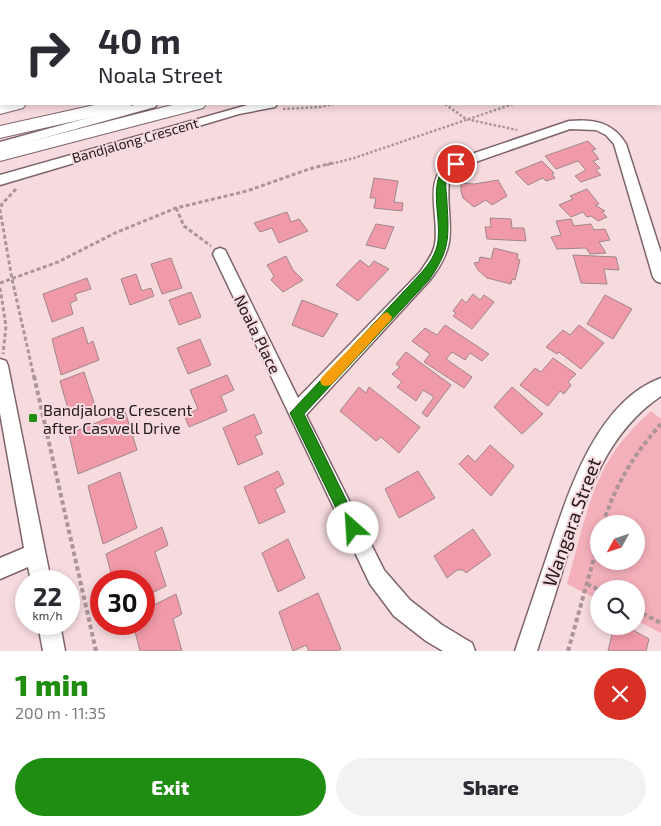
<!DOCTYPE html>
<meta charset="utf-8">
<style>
body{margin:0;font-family:"Exo 2",sans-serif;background:#f2f2f3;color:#2b2b33;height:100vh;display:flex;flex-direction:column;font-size:19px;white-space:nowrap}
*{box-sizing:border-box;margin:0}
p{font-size:16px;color:#7c7c81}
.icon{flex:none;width:28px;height:28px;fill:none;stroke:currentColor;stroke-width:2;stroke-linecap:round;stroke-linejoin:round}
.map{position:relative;height:651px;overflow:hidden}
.details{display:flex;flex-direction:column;background:#fff;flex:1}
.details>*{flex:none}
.hud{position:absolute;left:0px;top:0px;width:661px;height:105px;box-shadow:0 2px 8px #0003;background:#fff;color:#2b2b33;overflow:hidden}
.needle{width:32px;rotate:230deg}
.tools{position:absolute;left:590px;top:515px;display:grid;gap:10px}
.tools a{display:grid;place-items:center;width:55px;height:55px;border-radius:50%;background:#fff;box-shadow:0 2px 8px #0003;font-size:25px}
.speed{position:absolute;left:15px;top:570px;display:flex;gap:10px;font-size:25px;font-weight:700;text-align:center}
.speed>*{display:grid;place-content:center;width:65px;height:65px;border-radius:50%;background:#fff;box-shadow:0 2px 8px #0003;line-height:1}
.speed small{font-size:12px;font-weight:400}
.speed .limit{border:8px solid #d22;background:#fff;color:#111}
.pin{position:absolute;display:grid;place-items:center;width:42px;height:42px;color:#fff;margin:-21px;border:2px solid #fff;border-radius:50%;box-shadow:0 1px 5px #0007}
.me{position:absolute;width:55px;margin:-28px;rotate:334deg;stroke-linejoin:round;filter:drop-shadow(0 0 4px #0008)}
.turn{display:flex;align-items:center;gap:18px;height:105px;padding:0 15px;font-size:22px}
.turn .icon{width:65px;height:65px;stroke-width:2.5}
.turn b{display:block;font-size:35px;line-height:42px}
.round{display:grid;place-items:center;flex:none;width:52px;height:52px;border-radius:26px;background:#f2f2f3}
.overview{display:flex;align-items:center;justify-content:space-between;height:85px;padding:0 15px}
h1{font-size:30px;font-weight:800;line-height:38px;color:#1f8d12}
.cta{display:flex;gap:10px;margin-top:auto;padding:10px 15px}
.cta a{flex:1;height:58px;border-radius:30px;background:#1f8d12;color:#fff;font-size:20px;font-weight:800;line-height:58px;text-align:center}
.cta a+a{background:#f2f2f3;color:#2b2b33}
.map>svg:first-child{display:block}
.green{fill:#f3afba;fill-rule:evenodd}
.building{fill:#f099a8;stroke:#a0878a}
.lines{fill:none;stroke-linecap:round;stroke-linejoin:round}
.minor-casing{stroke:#7d6569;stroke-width:3}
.highway-casing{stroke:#7d6569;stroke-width:2}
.path-far2{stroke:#ab9598;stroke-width:2.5;stroke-dasharray:2.5 2;stroke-linecap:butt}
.path-far1{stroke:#ab9598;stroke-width:3;stroke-dasharray:4 2.5;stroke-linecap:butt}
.path{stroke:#ab9598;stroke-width:4;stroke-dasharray:4.5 3;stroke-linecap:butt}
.minor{fill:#fff;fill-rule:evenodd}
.highway{fill:#fff;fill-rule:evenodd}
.route{fill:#1f8d12;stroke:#145c0c}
.slow{fill:#f59e0b}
.poi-dot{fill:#1f8d12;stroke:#f6dade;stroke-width:2}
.labels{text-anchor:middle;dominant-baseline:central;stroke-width:4;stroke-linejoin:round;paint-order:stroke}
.far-street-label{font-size:14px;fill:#231a1b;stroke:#f6dade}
.street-label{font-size:16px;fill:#231a1b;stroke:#f6dade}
.poi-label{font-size:16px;fill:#231a1b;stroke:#f6dade;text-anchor:start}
.near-street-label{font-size:19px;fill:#231a1b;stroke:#f6dade}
</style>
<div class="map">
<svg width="661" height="651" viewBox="0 0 661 651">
<rect width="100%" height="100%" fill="#f6dade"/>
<g class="green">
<polygon points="0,0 264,0 1,1 0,70"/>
<path d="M651,411l10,8v214l-25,-13v-31h-37v11l-32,-16c12,-41 20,-87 42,-124 11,-19 26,-34 42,-49zM599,524h37v37h-37z"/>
</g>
<g class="building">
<polygon points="588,141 596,149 592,150 599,159 593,161 600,168 596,170 601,175 581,182 575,176 586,170 578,161 556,169 545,156"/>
<polygon points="542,161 554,173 552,174 555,178 546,181 543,178 528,185 515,172"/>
<polygon points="374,178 398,181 394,202 403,203 402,211 374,208 376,198 370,198"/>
<polygon points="498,180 507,196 492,205 486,200 474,207 463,198 461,191 461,183 474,184"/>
<polygon points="587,189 599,204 595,205 605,211 602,212 607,217 598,221 591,216 587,217 583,212 571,217 559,205 573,199 570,196"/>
<polygon points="287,212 291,222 299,219 308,231 279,243 272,228 260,232 254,223"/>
<polygon points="490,218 511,219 512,228 524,228 526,241 487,239 485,227 491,227"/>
<polygon points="571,219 574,226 591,224 594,230 605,229 610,240 599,242 606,253 590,254 586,248 557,249 551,237 561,235 556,221"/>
<polygon points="376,224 394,227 385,249 366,245"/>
<polygon points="494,248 518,254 517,259 520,260 515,280 512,279 511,284 487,278 478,270 474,263 479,262 480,257 491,259"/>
<polygon points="573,255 616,257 619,270 604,269 607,284 581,283"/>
<polygon points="286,256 293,270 303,280 283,292 271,280 274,276 267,265"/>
<polygon points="171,258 182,288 162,294 151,264"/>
<polygon points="360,260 369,267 374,261 389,269 358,301 336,285"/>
<polygon points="136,274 142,291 151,288 154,296 130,305 121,279"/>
<polygon points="87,278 91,289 75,294 77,300 70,303 73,314 52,322 43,294"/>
<polygon points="191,292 201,317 179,325 169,300"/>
<polygon points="473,294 480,300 484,295 494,302 472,329 453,316 456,313 453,311 462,299 466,303"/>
<polygon points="605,295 632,309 613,339 587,324"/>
<polygon points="302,300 338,314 323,337 292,325"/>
<polygon points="445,325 489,354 482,361 470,353 465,360 452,352 446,359 472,377 464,388 424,362 430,354 412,341 425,328 437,335"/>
<polygon points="579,325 604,343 581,369 559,352 557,354 546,347 563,330 570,335"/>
<polygon points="83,327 88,344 93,341 99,360 61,375 52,339"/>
<polygon points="200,339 211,365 188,374 177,348"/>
<polygon points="406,352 451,385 427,417 422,413 434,397 423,390 416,401 397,387 402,382 392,374 400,367 396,364"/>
<polygon points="553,358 576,374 568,382 571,385 564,394 560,391 548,406 520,385 535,368 541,372"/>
<polygon points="84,372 95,406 70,416 60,381"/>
<polygon points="227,375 234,390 221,396 227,411 189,427 184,415 198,409 190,390"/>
<polygon points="359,387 366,393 369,387 420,427 399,453 381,437 376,441 340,411"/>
<polygon points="512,387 543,414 522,434 494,407"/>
<polygon points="125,411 137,450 78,474 69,434"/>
<polygon points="254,414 262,433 255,436 263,454 238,465 223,428"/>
<polygon points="490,445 514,466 491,496 459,464 468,455 475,462"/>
<polygon points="278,471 284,484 275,489 285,512 259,524 244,487"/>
<polygon points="418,471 435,498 399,518 385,489"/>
<polygon points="120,472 137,528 103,544 88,486"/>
<polygon points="162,527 168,545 155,552 166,586 144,597 144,581 113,581 106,554"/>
<polygon points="473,529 491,555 466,573 463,570 457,570 447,578 434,556"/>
<polygon points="288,539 305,578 278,592 262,553"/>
<polygon points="318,593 341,649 338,651 309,651 306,645 293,651 279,612"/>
<polygon points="176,594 182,614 173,619 182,651 140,651 133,624 144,624 144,610"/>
<polygon points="614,626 626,626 649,639 646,651 608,651"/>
</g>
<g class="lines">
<defs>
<g id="minor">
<polygon points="1,83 1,91 0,92 0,84"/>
<polygon points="138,104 157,104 155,107 0,150 0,142"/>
<polygon points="251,104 277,104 275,107 239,114 0,185 0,175"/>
<path d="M569,121c24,-2 44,1 57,23l35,109v30l-5,-2 -3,-4 -39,-133 -8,-9 -10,-5 -26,-1 -109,38 -10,6 -2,6c-4,45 13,60 -19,101l-124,135 78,155 26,30 32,25 30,18 3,8h-32l-17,-10 -32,-25 -24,-32 -157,-330 2,-4 5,-2 5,2 73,148 122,-126c6,-9 13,-17 15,-28 5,-27 -14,-67 16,-83z"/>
<polygon points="0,359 6,361 8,366 51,581 31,581 28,567 0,579 0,558 24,548 0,413"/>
<path d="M661,378v18c-53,36 -73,94 -92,153 -10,34 -21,68 -32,102h-22c11,-33 22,-65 33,-98 20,-60 48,-151 113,-175z"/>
<polygon points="38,624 60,624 65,651 43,651"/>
</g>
<g id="highway">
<rect x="0" y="76" width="1" height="10"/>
<polygon points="0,102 1,104 26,104 23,108 0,114"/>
<polygon points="99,104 132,104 129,108 123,110 0,138 0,126"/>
<polygon points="176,104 206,104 203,108 0,161 0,149"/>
</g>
</defs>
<use href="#minor" class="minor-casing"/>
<use href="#highway" class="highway-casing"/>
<g class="path-far2">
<polyline points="207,1 210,0"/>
<polyline points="327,1 332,0"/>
<polyline points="0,45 1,47"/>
<polyline points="445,104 466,119 517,130"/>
<polyline points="283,109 320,107 334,104"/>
<polyline points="327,165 354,158 513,104"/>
</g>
<g class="path-far1">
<polyline points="16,189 2,204 0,210 12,279 34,377"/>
<polyline points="176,208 184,226 211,246"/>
<polyline points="0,283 58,262 115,233 176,208 247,191 309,169 332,163"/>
<polyline points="0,288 6,326 3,354"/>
</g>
<g class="path">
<polyline points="34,376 96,651"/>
<path d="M603,524c12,-39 31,-70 58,-100"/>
<polyline points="587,584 599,590"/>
<polyline points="636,610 661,623"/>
<polyline points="568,651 599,540"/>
</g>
<use href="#minor" class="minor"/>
<use href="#highway" class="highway"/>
</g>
<path class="route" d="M456,161l5,3c-5,6 -14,8 -15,16 -1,7 1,16 1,23 2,35 3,47 -18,77l-125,134 56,114 -2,5 -5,2 -5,-2 -58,-120 131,-140c7,-8 13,-16 16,-27 7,-27 -15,-74 19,-85z"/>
<polygon class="slow" points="387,312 392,317 391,320 331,385 326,386 322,385 320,381 322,377 383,314"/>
<rect class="poi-dot" x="28" y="413" width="10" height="10" rx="2.5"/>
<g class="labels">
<g class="far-street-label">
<text transform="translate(135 140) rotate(-16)">Bandjalong Crescent</text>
</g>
<g class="street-label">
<text transform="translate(258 334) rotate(64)">Noala Place</text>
</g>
<g class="poi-label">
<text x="43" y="409">Bandjalong Crescent<tspan x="43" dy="18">after Caswell Drive</tspan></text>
</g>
<g class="near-street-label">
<text transform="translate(571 522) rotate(-70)">Wangara Street</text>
</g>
</g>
</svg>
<div class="tools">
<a><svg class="needle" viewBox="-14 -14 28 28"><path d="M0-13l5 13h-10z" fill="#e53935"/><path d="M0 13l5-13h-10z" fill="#7c7c81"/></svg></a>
<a><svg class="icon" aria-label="search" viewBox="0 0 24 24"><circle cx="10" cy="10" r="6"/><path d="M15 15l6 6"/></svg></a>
</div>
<div class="speed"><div>22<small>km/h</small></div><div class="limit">30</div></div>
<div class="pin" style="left:456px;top:164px;background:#d93025"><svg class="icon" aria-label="arrive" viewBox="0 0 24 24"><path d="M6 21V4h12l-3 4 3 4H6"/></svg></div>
<svg class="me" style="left:353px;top:528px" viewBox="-20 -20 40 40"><circle r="19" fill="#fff"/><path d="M0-13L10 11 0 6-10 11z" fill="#1f8d12"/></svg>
<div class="hud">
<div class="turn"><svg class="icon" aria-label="right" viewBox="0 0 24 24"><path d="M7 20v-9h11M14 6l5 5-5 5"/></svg><div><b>40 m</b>Noala Street</div></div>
</div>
</div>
<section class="details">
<div class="overview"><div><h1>1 min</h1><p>200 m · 11:35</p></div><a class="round" style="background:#d93025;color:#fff"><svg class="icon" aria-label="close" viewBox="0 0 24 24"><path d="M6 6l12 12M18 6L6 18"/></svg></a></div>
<div class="cta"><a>Exit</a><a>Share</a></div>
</section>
